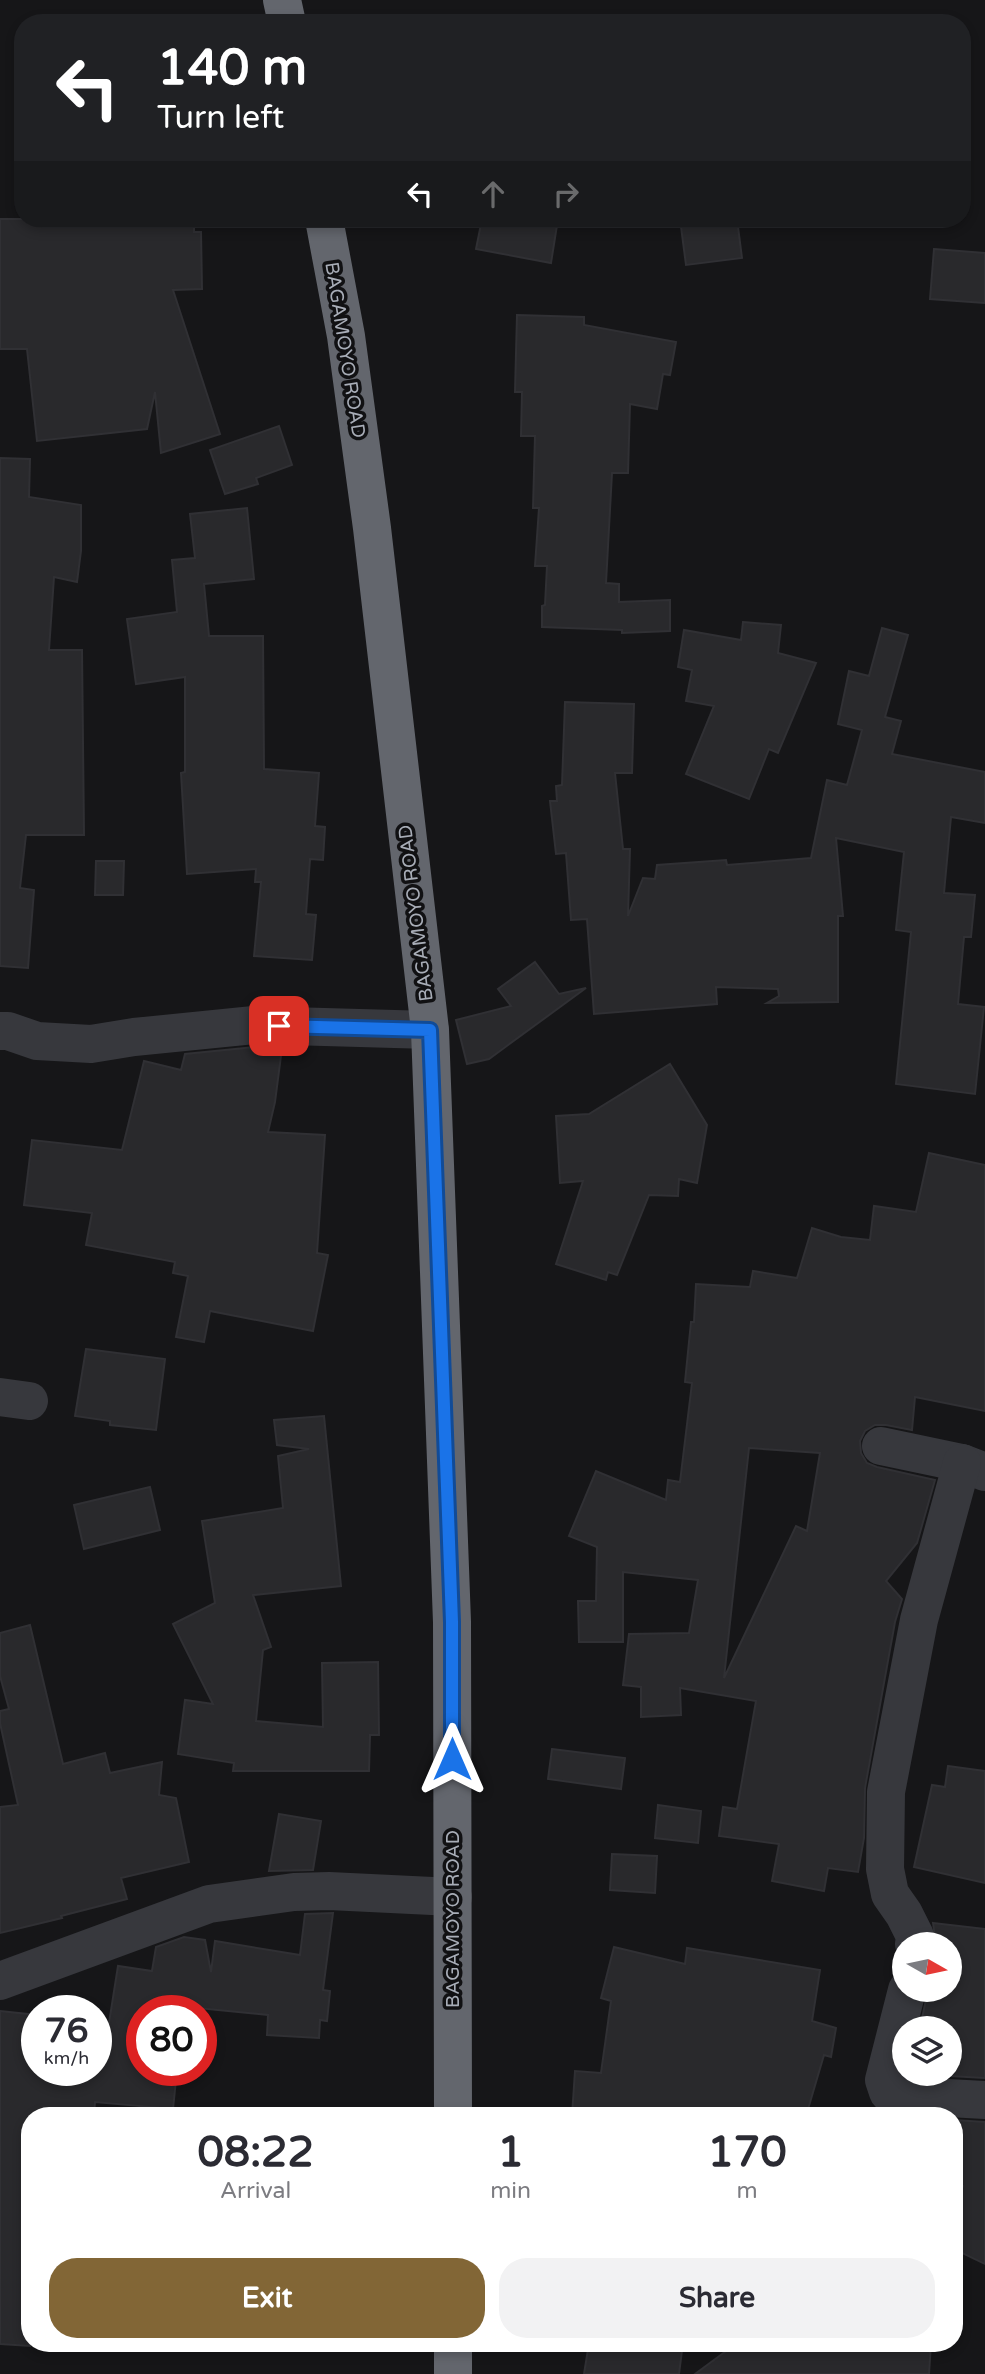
<!DOCTYPE html>
<style>
body{margin:0;font-family:"Varela Round",sans-serif;background:#f2f2f3;color:#2b2b33;height:100vh;display:flex;flex-direction:column;font-size:26px;white-space:nowrap}
*{box-sizing:border-box;margin:0}
p{font-size:23px;color:#7c7c81}
.icon{flex:none;width:38px;height:38px;fill:none;stroke:currentColor;stroke-width:2;stroke-linecap:round;stroke-linejoin:round}
.map{position:relative;flex:1;overflow:hidden}
.drawer{position:absolute;left:21px;top:2107px;width:942px;height:245px;display:flex;flex-direction:column;background:#fff;border-radius:28px;box-shadow:0 4px 10px #0003}
.drawer>*{flex:none}
.banner{position:absolute;left:14px;top:14px;width:957px;height:214px;border-radius:28px;box-shadow:0 4px 10px #0003;background:#202124;color:#fff;overflow:hidden}
.needle{width:46px;rotate:99deg}
.controls{position:absolute;left:892px;top:1932px;display:grid;gap:14px}
.controls a{display:grid;place-items:center;width:70px;height:70px;border-radius:50%;background:#fff;box-shadow:0 4px 10px #0003;font-size:35px}
.speed{position:absolute;left:21px;top:1995px;display:flex;gap:14px;font-size:35px;font-weight:700;text-align:center}
.speed>*{display:grid;place-content:center;width:91px;height:91px;border-radius:50%;background:#fff;box-shadow:0 4px 10px #0003;line-height:1}
.speed small{font-size:18px;font-weight:400}
.speed .limit{border:10px solid #d22;background:#fff;color:#111}
.pin{position:absolute;display:grid;place-items:center;width:60px;height:60px;color:#fff;margin:-30px;border-radius:14px;box-shadow:0 4px 10px #0006}
.me{position:absolute;width:77px;margin:-38px;rotate:0deg;stroke-linejoin:round;filter:drop-shadow(0 0 5px #0008)}
.turn{display:flex;align-items:center;gap:24px;height:147px;padding:0 28px;font-size:32px}
.turn .icon{width:91px;height:91px;stroke-width:2.5}
.turn b{display:block;font-size:49px;line-height:60px}
.lanes{display:flex;align-items:center;height:66px;padding:0 28px;background:#0003;justify-content:center;gap:35px;direction:ltr}
.lanes .off{opacity:.35}
.eta{display:flex;justify-content:space-evenly;align-items:center;height:119px;text-align:center}
.eta b{font-size:42px;font-weight:700;line-height:49px}
.action{display:flex;gap:14px;margin-top:auto;padding:14px 28px}
.action a{flex:1;height:80px;border-radius:28px;background:#826636;color:#fff;font-size:28px;font-weight:700;line-height:80px;text-align:center}
.action a+a{background:#f2f2f3;color:#2b2b33}
.map>svg:first-child{display:block}
.building{fill:#29292c;stroke:#303034;stroke-width:2;fill-rule:evenodd}
.lines{fill:none;stroke-linecap:round;stroke-linejoin:round}
.minor{stroke:#37383d;stroke-width:38}
.highway{stroke:#63666d;stroke-width:38}
.route-casing{stroke:#114b97;stroke-width:18}
.route{stroke:#1a73e8;stroke-width:12}
.labels{text-anchor:middle;dominant-baseline:central;stroke-width:7;stroke-linejoin:round;paint-order:stroke}
.street-label{font-size:19px;fill:#a8adb7;stroke:#111113}
</style>
<div class="map">
<svg width="985" height="2374" viewBox="0 0 985 2374">
<rect width="100%" height="100%" fill="#161618"/>
<g class="building">
<polygon points="0,219 194,219 194,232 201,232 202,289 173,290 220,434 161,453 155,392 147,429 37,441 27,349 0,349"/>
<polygon points="482,219 558,219 551,263 476,249"/>
<polygon points="680,219 737,219 742,258 686,265"/>
<polygon points="934,249 985,253 985,303 930,299"/>
<polygon points="517,315 584,317 584,325 676,342 670,375 663,374 657,409 630,404 628,473 612,473 606,583 619,584 619,602 670,600 670,631 622,633 622,630 542,627 542,606 545,605 547,566 535,566 539,508 533,508 535,436 521,436 522,392 515,392"/>
<polygon points="279,426 292,465 256,478 258,484 225,494 210,450"/>
<polygon points="0,458 30,459 29,497 81,505 81,551 77,582 54,577 49,650 82,650 84,835 26,835 20,888 34,890 28,968 0,966"/>
<polygon points="247,508 254,579 204,584 209,636 263,636 264,769 319,773 315,826 325,827 323,860 310,859 306,914 316,915 312,960 254,956 261,882 255,882 256,869 187,874 181,773 185,772 185,677 136,684 127,619 177,612 172,560 195,558 190,514"/>
<polygon points="743,622 781,625 778,653 816,663 778,753 769,749 749,799 686,774 714,706 686,701 692,670 678,667 684,630 741,640"/>
<polygon points="882,628 908,635 885,717 901,721 892,754 985,772 985,823 951,817 944,893 975,895 971,937 964,937 958,1004 984,1007 975,1094 896,1084 911,932 896,930 904,852 836,838 843,916 838,916 838,1002 767,1003 779,996 778,989 716,987 717,1004 594,1014 587,919 571,920 566,853 556,854 550,801 557,801 556,786 562,785 565,702 634,704 632,773 615,773 623,849 630,849 628,916 643,878 655,879 657,865 726,860 727,865 811,858 827,780 847,785 862,730 838,724 849,671 869,676"/>
<polygon points="96,861 124,861 123,895 95,895"/>
<polygon points="535,962 559,994 586,988 489,1059 467,1064 456,1020 511,1006 498,989"/>
<polygon points="255,1047 282,1048 275,1102 268,1132 325,1135 317,1253 328,1255 313,1331 210,1311 204,1342 176,1337 188,1276 173,1273 175,1262 86,1245 92,1213 24,1205 32,1140 122,1150 144,1061 181,1070 185,1054"/>
<polygon points="670,1064 707,1125 697,1183 679,1179 678,1196 649,1195 617,1275 608,1272 606,1280 556,1264 583,1181 560,1183 556,1116 589,1114"/>
<path d="M929,1153l56,12v246l-70,-14 -3,33 -26,-5h-11l-10,6 -5,10 1,12 6,10 10,4 58,13 -18,63 -31,38 16,18 -7,23 -30,166 -1,50 -6,34 -30,-4 -4,23 -52,-10 7,-37 -60,-8 4,-29 14,2 19,-108 -76,-13 1,27 -40,2v-30l-18,-2 6,-51 60,-1 9,-53 -75,-8v70h-44l-1,-41h18l1,-54 -28,-11 27,-65 70,29 2,-20 12,2 12,-99 -7,-1 6,-60h3l2,-38 54,3 3,-16 44,7 15,-50 29,9 29,3 4,-34 42,6zM749,1448l71,5 -13,78 -11,-5 -72,152z"/>
<polygon points="86,1349 165,1359 156,1430 110,1425 110,1421 75,1416"/>
<polygon points="324,1416 341,1586 253,1595 271,1647 263,1650 256,1721 323,1727 322,1663 378,1662 379,1735 370,1735 369,1771 233,1771 234,1763 178,1754 185,1700 213,1704 173,1624 215,1603 202,1521 283,1508 278,1456 309,1449 277,1445 274,1420"/>
<polygon points="150,1487 160,1530 84,1549 74,1505"/>
<polygon points="30,1625 63,1764 105,1753 110,1773 162,1762 159,1795 176,1798 189,1862 121,1878 127,1899 61,1916 62,1918 0,1933 0,1807 18,1805 0,1723 0,1711 9,1709 0,1676 0,1633"/>
<polygon points="552,1749 625,1758 621,1789 548,1779"/>
<polygon points="948,1766 985,1771 985,1883 914,1867 932,1785 945,1787"/>
<polygon points="658,1805 701,1811 698,1843 655,1838"/>
<polygon points="279,1814 321,1821 313,1870 269,1871"/>
<polygon points="612,1854 657,1856 655,1893 610,1890"/>
<polygon points="333,1913 323,1990 330,1991 327,2021 320,2020 319,2038 267,2035 268,2015 157,2004 155,2011 142,2011 142,2070 177,2070 173,2109 95,2102 94,2116 30,2116 30,2346 0,2344 0,2011 37,2015 37,2070 96,2070 96,2021 109,2023 118,1966 152,1971 156,1947 184,1937 205,1940 211,1972 215,1941 300,1955 305,1914"/>
<polygon points="933,1923 985,1929 985,2078 912,2074 950,2074 950,2028 920,2028 928,1990 950,1990 950,1944 936,1944"/>
<polygon points="614,1947 685,1964 687,1948 820,1970 812,2021 836,2028 831,2057 824,2055 806,2116 572,2116 575,2071 601,2073 611,2001 601,1998"/>
<polygon points="954,2120 985,2122 985,2264 954,2249 954,2205 963,2186 954,2181"/>
<polygon points="589,2343 683,2343 679,2374 584,2374"/>
<polygon points="737,2343 931,2343 929,2374 695,2374"/>
</g>
<g class="lines">
<g class="minor">
<polyline points="0,1031 8,1031 37,1041 91,1044 134,1037 254,1025 430,1030"/>
<polyline points="0,1397 29,1401"/>
<polyline points="881,1446 962,1463 985,1472"/>
<polyline points="914,1944 915,1936 904,1914 890,1894 885,1869 886,1792 919,1620 962,1463"/>
<polyline points="0,1981 209,1904 294,1892 329,1891 453,1897"/>
<polyline points="907,1990 884,2080 888,2092 912,2096 985,2100"/>
</g>
<g class="highway">
<polyline points="282,0 287,23"/>
<polyline points="324,219 346,336 372,528 430,1030 452,1622 453,2116"/>
<polyline points="453,2374 453,2343"/>
</g>
</g>
<g class="lines">
<defs>
<polyline id="route" points="279,1026 430,1030 452,1622 452,1759"/>
</defs>
<use href="#route" class="route-casing"/>
<use href="#route" class="route"/>
</g>
<g class="labels">
<g class="street-label">
<text transform="translate(345 350) rotate(81)">BAGAMOYO ROAD</text>
<text transform="translate(416 913) rotate(-97)">BAGAMOYO ROAD</text>
<text transform="translate(453 1919) rotate(-90)">BAGAMOYO ROAD</text>
</g>
</g>
</svg>
<div class="controls">
<a><svg class="needle" viewBox="-14 -14 28 28"><path d="M0-13l5 13h-10z" fill="#e53935"/><path d="M0 13l5-13h-10z" fill="#7c7c81"/></svg></a>
<a><svg class="icon" aria-label="layers" viewBox="0 0 24 24"><path d="M12 4l9 5-9 5-9-5zM3 14l9 5 9-5"/></svg></a>
</div>
<div class="speed"><div>76<small>km/h</small></div><div class="limit">80</div></div>
<div class="pin" style="left:279px;top:1026px;background:#d93025"><svg class="icon" aria-label="arrive" viewBox="0 0 24 24"><path d="M6 21V4h12l-3 4 3 4H6"/></svg></div>
<svg class="me" style="left:452px;top:1759px" viewBox="-20 -20 40 40"><path d="M0-17L14 15 0 8-14 15z" fill="#1a73e8" stroke="#fff" stroke-width="4"/></svg>
<div class="banner">
<div class="turn"><svg class="icon" aria-label="left" viewBox="0 0 24 24"><path d="M17 20v-9H6M10 6l-5 5 5 5"/></svg><div><b>140 m</b>Turn left</div></div>
<div class="lanes"><svg class="icon" aria-label="left" viewBox="0 0 24 24"><path d="M17 20v-9H6M10 6l-5 5 5 5"/></svg><svg class="icon off" aria-label="ahead" viewBox="0 0 24 24"><path d="M12 20V5M6 11l6-6 6 6"/></svg><svg class="icon off" aria-label="right" viewBox="0 0 24 24"><path d="M7 20v-9h11M14 6l5 5-5 5"/></svg></div>
</div>
<section class="drawer">
<div class="eta">
<div><b>08:22</b><p>Arrival</p></div>
<div><b>1</b><p>min</p></div>
<div><b>170</b><p>m</p></div>
</div>
<div class="action"><a>Exit</a><a>Share</a></div>
</section>
</div>
